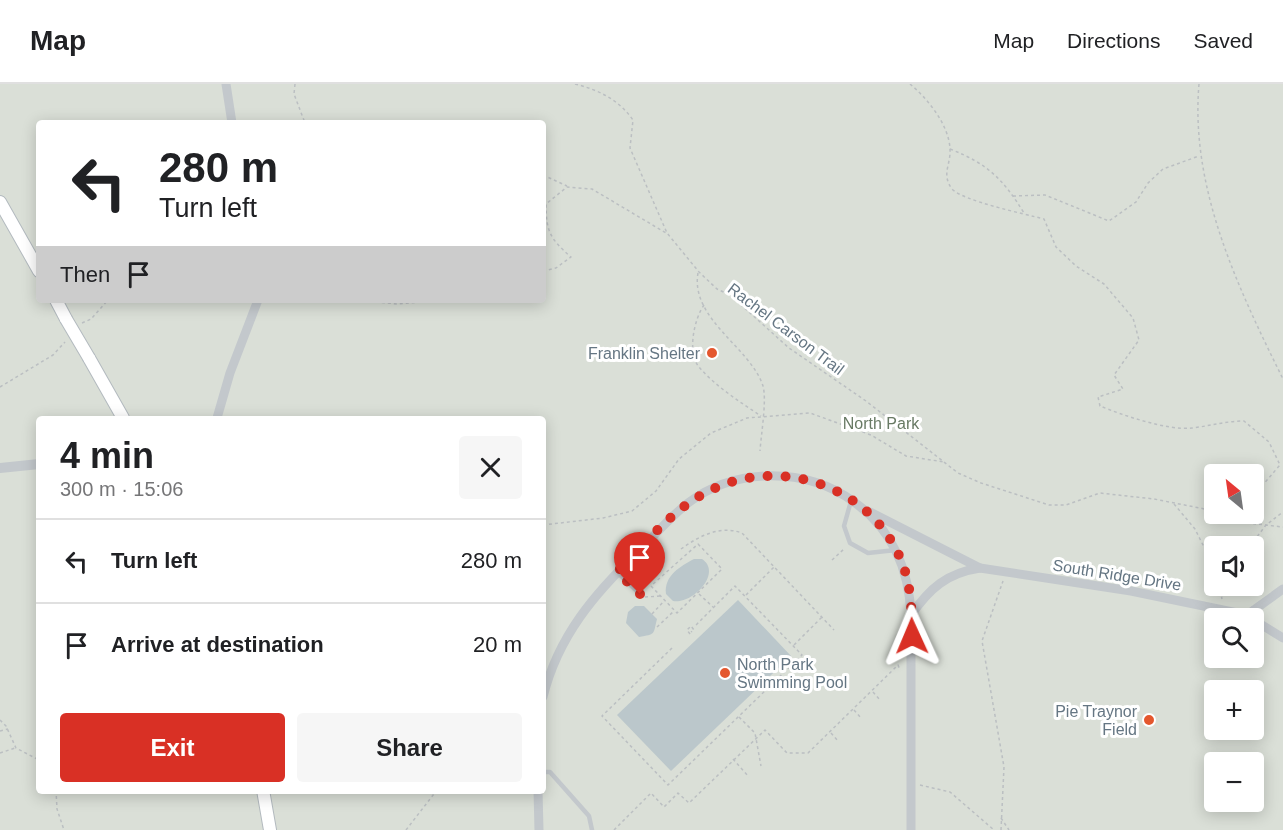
<!DOCTYPE html>
<meta charset="utf-8">
<style>
body{margin:0;font-family:Helvetica,sans-serif;background:#f6f6f6;color:#202124;height:100vh;display:flex;flex-direction:column;font-size:22px;white-space:nowrap}
*{box-sizing:border-box;margin:0}
p{font-size:20px;color:#757577}
.icon{flex:none;width:33px;height:33px;fill:none;stroke:currentColor;stroke-width:2;stroke-linecap:round;stroke-linejoin:round}
.map{position:relative;flex:1;overflow:hidden}
.drawer{position:absolute;left:36px;top:332px;width:510px;height:378px;display:flex;flex-direction:column;background:#fff;border-radius:6px;box-shadow:0 3px 15px #0003}
.drawer>*{flex:none}
.top-card{position:absolute;left:36px;top:36px;width:510px;height:183px;border-radius:6px;box-shadow:0 3px 15px #0003;background:#fff;color:#202124;overflow:hidden}
.needle{width:39px;rotate:331deg}
.buttons{position:absolute;left:1204px;top:380px;display:grid;gap:12px}
.buttons a{display:grid;place-items:center;width:60px;height:60px;border-radius:6px;background:#fff;box-shadow:0 3px 15px #0003;font-size:30px}
.pin{position:absolute;display:grid;place-items:center;width:51px;height:51px;color:#fff;margin:-62px -26px;border-radius:50% 50% 50% 0;rotate:-45deg;box-shadow:0 0 6px #0007}
.pin .icon{rotate:45deg}
.me{position:absolute;width:66px;margin:-33px;rotate:359deg;stroke-linejoin:round;filter:drop-shadow(0 0 4px #0008)}
.turn{display:flex;align-items:center;gap:21px;height:126px;padding:0 24px;font-size:27px}
.turn .icon{width:78px;height:78px;stroke-width:2.5}
.turn b{display:block;font-size:42px;line-height:51px}
.then{display:flex;align-items:center;height:57px;padding:0 24px;background:#0003;gap:12px;font-size:22px}
.round{display:grid;place-items:center;flex:none;width:63px;height:63px;border-radius:6px;background:#f6f6f6}
.head{display:flex;align-items:center;justify-content:space-between;height:102px;padding:0 24px}
h1{font-size:36px;font-weight:700;line-height:45px}
.button{display:flex;gap:12px;margin-top:auto;padding:12px 24px}
.button a{flex:1;height:69px;border-radius:6px;background:#d93025;color:#fff;font-size:24px;font-weight:700;line-height:69px;text-align:center}
.button a+a{background:#f6f6f6;color:#202124}
ul{padding:0;list-style:none}
li{display:flex;align-items:center;gap:18px;height:84px;padding:0 24px;border-top:2px solid #e0e0e0}
li div{flex:1}
li b{display:block;font-size:22px}
li em{font-style:normal}
header{display:flex;align-items:center;gap:36px;box-sizing:border-box;height:84px;padding:0 30px;background:#fff;border-bottom:2px solid #e0e0e0}
header strong{font-size:28px}
nav{display:flex;gap:33px;margin-inline-start:auto;font-size:21px}
.map>svg:first-child{display:block}
.green{fill:#dadfd7;fill-rule:evenodd}
.water{fill:#bbc7cb}
.lines{fill:none;stroke-linecap:round;stroke-linejoin:round}
.secondary-casing{stroke:#b3babf;stroke-width:14}
.path{stroke:#bbbfc2;stroke-width:1.5;stroke-dasharray:3 3;stroke-linecap:butt}
.service{stroke:#c3c8cc;stroke-width:4.5}
.minor{stroke:#c3c8cc;stroke-width:9}
.tertiary{stroke:#c3c8cc;stroke-width:10}
.secondary{stroke:#fff;stroke-width:12}
.secondary-bridge-casing{stroke:#b3babf;stroke-width:14;stroke-linecap:butt}
.secondary-bridge{stroke:#fff;stroke-width:12}
.route{stroke:#d93025;stroke-width:10;stroke-dasharray:0 18}
.poi-dot{fill:#e4572e;stroke:#fff;stroke-width:2}
.labels{text-anchor:middle;dominant-baseline:central;stroke-width:6;stroke-linejoin:round;paint-order:stroke}
.street-label{font-size:16px;fill:#657683;stroke:#fff}
.poi-label{font-size:16px;fill:#657683;stroke:#fff;text-anchor:end}
.park-label{font-size:16px;fill:#687a64;stroke:#fff}
</style>
<header>
<strong>Map</strong>
<nav><a>Map</a><a>Directions</a><a>Saved</a></nav>
</header>
<div class="map">
<svg width="1283" height="746" viewBox="0 0 1283 746">
<rect width="100%" height="100%" fill="#fafaf8"/>
<path class="green" d="M0,0h1283v746h-1283zM39,39h504v177h-504zM39,334h504v372h-504zM1215,390h39v39h-39zM1215,462h39v39h-39zM1215,534h39v39h-39zM1215,606h39v39h-39zM1215,678h39v39h-39z"/>
<g class="water">
<path d="M694,475h8c21,14 -10,46 -29,42l-7,-7c-2,-19 15,-28 28,-35z"/>
<polygon points="738,516 791,572 671,687 617,631"/>
<path d="M635,522h9l13,13c-4,16 -1,15 -18,18l-13,-14 2,-11z"/>
</g>
<g class="lines">
<defs>
<g id="secondary">
<polyline points="0,118 39,187"/>
<polyline points="56,216 66,235"/>
<polyline points="89,274 123,334"/>
<polyline points="263,706 270,746"/>
</g>
</defs>
<use href="#secondary" class="secondary-casing"/>
<g class="path">
<polyline points="295,0 294,10 305,39"/>
<path d="M575,0c24,6 44,16 58,36l-3,28 37,85 32,39 18,17 13,6 59,53 77,53 92,72 23,10 68,22h17l34,-12 54,6 61,12"/>
<path d="M910,0c18,15 39,41 40,65 1,16 -9,25 2,40 11,12 73,25 92,30l12,28 20,19 28,18 29,34 6,22 -25,35 9,14 -25,8 2,9c22,9 68,25 92,22 18,-2 34,-7 52,-7l25,21 11,23 -26,30"/>
<path d="M1199,0c-9,104 39,204 84,295"/>
<path d="M950,65c38,15 53,30 74,64"/>
<polyline points="543,91 567,102"/>
<polyline points="1013,112 1045,111 1109,137 1136,118 1148,99 1163,85 1199,72"/>
<path d="M543,187l13,-3 15,-11c-21,-18 -25,-26 -25,-53l21,-17 25,2 74,44"/>
<path d="M698,189c-8,46 53,75 65,113 4,14 -2,49 -3,65"/>
<polyline points="358,216 397,220 448,216"/>
<path d="M704,221c-10,14 -17,48 -5,62 16,19 41,35 62,49"/>
<polyline points="82,239 91,235 108,216"/>
<polyline points="0,303 53,271 65,258"/>
<polyline points="1174,420 1195,445 1215,485"/>
<polyline points="1219,429 1239,438 1283,443"/>
<polyline points="543,441 603,434 632,427 656,407 679,375 711,349 747,334 810,329 871,351 906,372 944,378"/>
<polygon points="698,460 722,485 677,529 651,502"/>
<polyline points="1250,462 1266,441 1283,428"/>
<path d="M681,465c18,-13 39,-24 61,-16l92,97"/>
<polyline points="832,476 844,465"/>
<polyline points="1219,501 1222,515"/>
<polyline points="699,510 713,523"/>
<polyline points="746,511 774,483"/>
<polyline points="645,513 661,512"/>
<polyline points="652,530 664,517"/>
<polyline points="657,543 674,527"/>
<polyline points="690,550 687,546 691,542 694,546 691,548"/>
<polyline points="794,561 822,533"/>
<polyline points="672,564 602,632 668,701 802,571 735,502 696,541"/>
<polyline points="873,608 880,616"/>
<polyline points="854,626 861,634"/>
<polyline points="739,633 755,649 761,682"/>
<polyline points="0,636 6,642 16,664 39,676"/>
<polyline points="0,647 8,645"/>
<polyline points="831,649 838,657"/>
<polyline points="0,669 15,664"/>
<polyline points="733,675 749,693"/>
<polyline points="920,701 950,708 994,746"/>
<polyline points="56,706 57,725 64,746"/>
<polyline points="1001,734 1009,746"/>
<polyline points="406,746 437,706"/>
<polyline points="614,746 651,709 664,723 678,709 689,719 765,646 787,669 808,669 898,581 900,586"/>
<polyline points="1001,746 1004,683 982,557 1003,497"/>
</g>
<g class="service">
<polyline points="851,417 844,442 850,459 868,469 896,466"/>
<polyline points="617,488 640,510"/>
<polyline points="543,688 550,688 589,732 592,746"/>
</g>
<g class="minor">
<polyline points="226,0 232,39"/>
<polyline points="217,334 230,289 258,216"/>
<polyline points="870,428 980,484"/>
<path d="M911,531c19,-27 36,-42 69,-47l151,23 116,24"/>
<polyline points="1251,533 1247,531 1283,505"/>
<polyline points="1254,536 1283,554"/>
<path d="M543,613c15,-61 52,-104 96,-146 16,-16 31,-34 49,-48 48,-36 118,-36 166,-1 38,27 55,68 57,113v215"/>
<polyline points="538,706 539,746"/>
</g>
<polyline class="tertiary" points="0,384 39,380"/>
<use href="#secondary" class="secondary"/>
<defs>
<polyline id="secondary-bridge" points="66,235 89,274"/>
</defs>
<use href="#secondary-bridge" class="secondary-bridge-casing"/>
<use href="#secondary-bridge" class="secondary-bridge"/>
</g>
<g class="lines">
<path class="route" d="M640,510l-23,-22c27,-27 54,-61 88,-79 71,-39 165,-9 196,67 10,24 11,50 11,76"/>
</g>
<g class="poi-dot">
<circle cx="712" cy="269" r="6"/>
<circle cx="725" cy="589" r="6"/>
<circle cx="1149" cy="636" r="6"/>
</g>
<g class="labels">
<g class="street-label">
<text transform="translate(786 245) rotate(37)">Rachel Carson Trail</text>
<text transform="translate(1117 491) rotate(9)">South Ridge Drive</text>
</g>
<g class="poi-label">
<text x="700" y="269">Franklin Shelter</text>
<text x="737" y="580" text-anchor="start">North Park<tspan x="737" dy="18">Swimming Pool</tspan></text>
<text x="1137" y="627">Pie Traynor<tspan x="1137" dy="18">Field</tspan></text>
</g>
<g class="park-label">
<text x="881" y="339">North Park</text>
</g>
</g>
</svg>
<div class="buttons">
<a><svg class="needle" viewBox="-14 -14 28 28"><path d="M0-13l5 13h-10z" fill="#e53935"/><path d="M0 13l5-13h-10z" fill="#757577"/></svg></a>
<a><svg class="icon" aria-label="sound" viewBox="0 0 24 24"><path d="M4 9h4l5-4v14l-5-4H4zM17 9q2 3 0 6"/></svg></a>
<a><svg class="icon" aria-label="search" viewBox="0 0 24 24"><circle cx="10" cy="10" r="6"/><path d="M15 15l6 6"/></svg></a>
<a>+</a>
<a>−</a>
</div>
<div class="pin" style="left:640px;top:510px;background:#d93025"><svg class="icon" aria-label="arrive" viewBox="0 0 24 24"><path d="M6 21V4h12l-3 4 3 4H6"/></svg></div>
<svg class="me" style="left:912px;top:552px" viewBox="-20 -20 40 40"><path d="M0-17L14 15 0 8-14 15z" fill="#d93025" stroke="#fff" stroke-width="4"/></svg>
<div class="top-card">
<div class="turn"><svg class="icon" aria-label="left" viewBox="0 0 24 24"><path d="M17 20v-9H6M10 6l-5 5 5 5"/></svg><div><b>280 m</b>Turn left</div></div>
<div class="then">Then<svg class="icon" aria-label="arrive" viewBox="0 0 24 24"><path d="M6 21V4h12l-3 4 3 4H6"/></svg></div>
</div>
<section class="drawer">
<div class="head"><div><h1>4 min</h1><p>300 m · 15:06</p></div><a class="round"><svg class="icon" aria-label="close" viewBox="0 0 24 24"><path d="M6 6l12 12M18 6L6 18"/></svg></a></div>
<ul>
<li><svg class="icon" aria-label="left" viewBox="0 0 24 24"><path d="M17 20v-9H6M10 6l-5 5 5 5"/></svg><div><b>Turn left</b></div><em>280 m</em></li>
<li><svg class="icon" aria-label="arrive" viewBox="0 0 24 24"><path d="M6 21V4h12l-3 4 3 4H6"/></svg><div><b>Arrive at destination</b></div><em>20 m</em></li>
</ul>
<div class="button"><a>Exit</a><a>Share</a></div>
</section>
</div>
